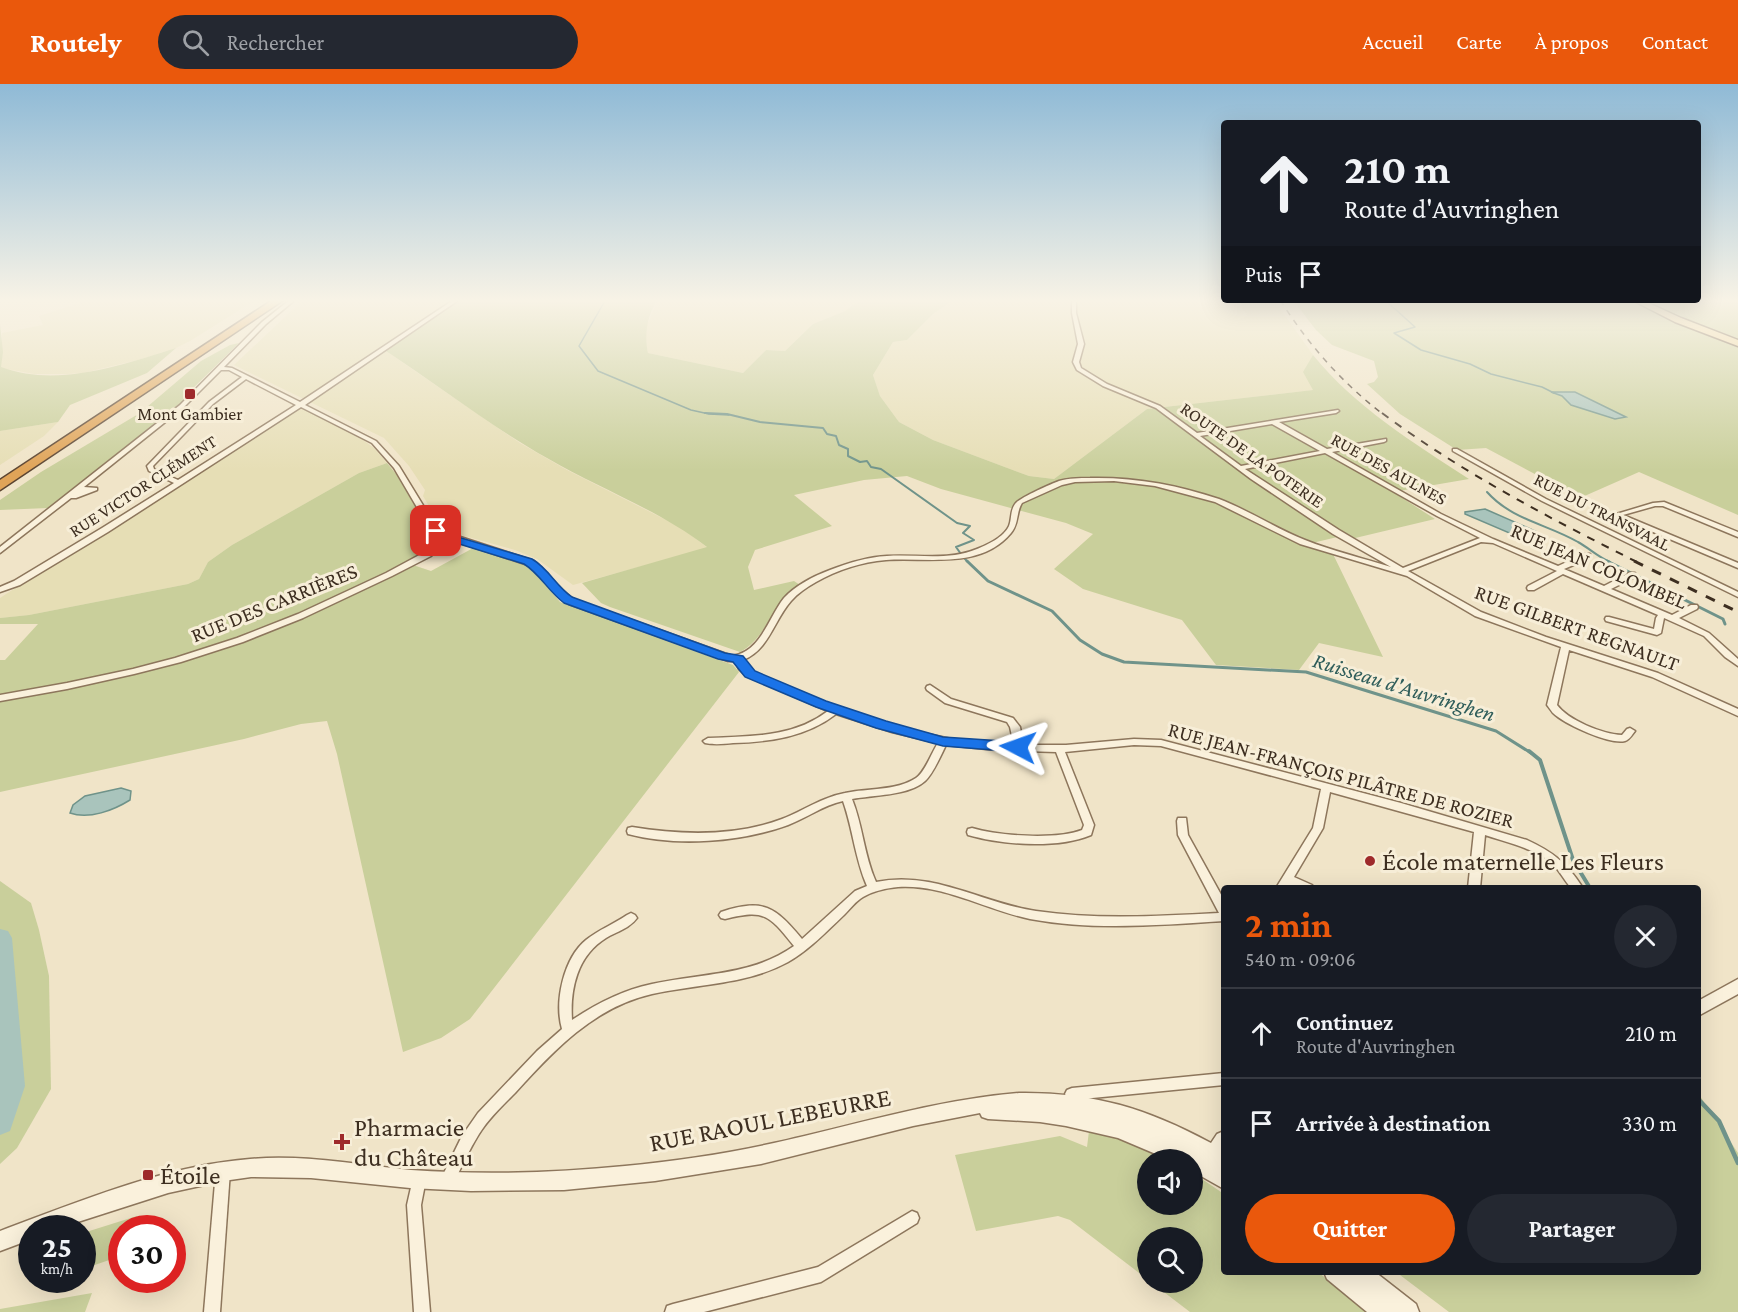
<!DOCTYPE html>
<html lang="fr">
<meta charset="utf-8">
<style>
body{margin:0;font-family:"Crimson Pro",serif;background:#242831;color:#f1f3f6;height:100vh;display:flex;flex-direction:column;font-size:22px;white-space:nowrap}
*{box-sizing:border-box;margin:0}
p{font-size:20px;color:#9ea1a6}
.icon{flex:none;width:33px;height:33px;fill:none;stroke:currentColor;stroke-width:2;stroke-linecap:round;stroke-linejoin:round}
.map{position:relative;flex:1;overflow:hidden}
.details{position:absolute;left:1221px;top:801px;width:480px;height:390px;display:flex;flex-direction:column;background:#171b24;border-radius:6px;box-shadow:0 6px 24px #0002}
.details>*{flex:none}
.top-card{position:absolute;left:1221px;top:36px;width:480px;height:183px;border-radius:6px;box-shadow:0 6px 24px #0002;background:#171b24;color:#f1f3f6;overflow:hidden}
.fabs{position:absolute;left:1137px;top:1065px;display:grid;gap:12px}
.fabs a{display:grid;place-items:center;width:66px;height:66px;border-radius:50%;background:#171b24;box-shadow:0 6px 24px #0002;font-size:30px}
.speed{position:absolute;left:18px;top:1131px;display:flex;gap:12px;font-size:30px;font-weight:700;text-align:center}
.speed>*{display:grid;place-content:center;width:78px;height:78px;border-radius:50%;background:#171b24;box-shadow:0 6px 24px #0002;line-height:1}
.speed small{font-size:15px;font-weight:400}
.speed .limit{border:9px solid #d22;background:#fff;color:#111}
.pin{position:absolute;display:grid;place-items:center;width:51px;height:51px;color:#fff;margin:-26px;border-radius:12px;box-shadow:0 3px 9px #0006}
.me{position:absolute;width:66px;margin:-33px;rotate:274deg;stroke-linejoin:round;filter:drop-shadow(0 0 4px #0008)}
.turn{display:flex;align-items:center;gap:21px;height:126px;padding:0 24px;font-size:27px}
.turn .icon{width:78px;height:78px;stroke-width:2.5}
.turn b{display:block;font-size:42px;line-height:51px}
.then{display:flex;align-items:center;height:57px;padding:0 24px;background:#0003;gap:12px;font-size:22px}
.round{display:grid;place-items:center;flex:none;width:63px;height:63px;border-radius:32px;background:#242831}
.head{display:flex;align-items:center;justify-content:space-between;height:102px;padding:0 24px}
h1{font-size:36px;font-weight:700;line-height:45px;color:#ea580c}
.cta{display:flex;gap:12px;margin-top:auto;padding:12px 24px}
.cta a{flex:1;height:69px;border-radius:36px;background:#ea580c;color:#fff;font-size:24px;font-weight:700;line-height:69px;text-align:center}
.cta a+a{background:#242831;color:#f1f3f6}
ul{padding:0;list-style:none}
li{display:flex;align-items:center;gap:18px;height:90px;padding:0 24px;border-top:2px solid #363941}
li div{flex:1}
li b{display:block;font-size:22px}
li em{font-style:normal}
header{display:flex;align-items:center;gap:36px;box-sizing:border-box;height:84px;padding:0 30px;background:#ea580c;color:#fff}
header strong{font-size:28px}
nav{display:flex;gap:33px;margin-inline-start:auto;font-size:21px}
.search{width:420px;height:54px;background:#242831;display:flex;align-items:center;gap:15px;box-sizing:border-box;padding:0 21px;border-radius:33px;color:#9ea1a6;font-size:22px}
.map>svg:first-child{display:block}
.farmland{fill:#e6deb5}
.green{fill:#c9cf9b}
.water{fill:#a9c4bc;stroke:#6f938a;stroke-width:1.5}
.lines{fill:none;stroke-linecap:round;stroke-linejoin:round}
.stream-far4{stroke:#6f938a;stroke-width:1.5}
.stream-far3{stroke:#6f938a;stroke-width:2}
.stream-far2{stroke:#6f938a;stroke-width:3}
.stream-far1{stroke:#6f938a;stroke-width:4}
.stream{stroke:#6f938a;stroke-width:4.5}
.river{fill:#a9c4bc;fill-rule:evenodd}
.minor-casing{stroke:#8d765c;stroke-width:3}
.tertiary-casing{stroke:#8d765c;stroke-width:3}
.primary-casing{stroke:#5b4430;stroke-width:3}
.motorway-casing{stroke:#5b4430;stroke-width:3}
.minor{fill:#faf1dc;fill-rule:evenodd}
.tertiary{fill:#faf1dc;fill-rule:evenodd}
.primary{fill:#f3d9a0;fill-rule:evenodd}
.motorway{fill:#e0a458;fill-rule:evenodd}
.rail-far2{stroke:#3d2e20;stroke-width:1.5;stroke-dasharray:6 6;stroke-linecap:butt}
.rail-far1{stroke:#3d2e20;stroke-width:2;stroke-dasharray:8 8;stroke-linecap:butt}
.rail{stroke:#3d2e20;stroke-width:3;stroke-dasharray:10 10;stroke-linecap:butt}
.route{fill:#1a73e8;stroke:#114b97;stroke-width:1.5}
.poi-dot{fill:#9e2a2b;stroke:#f7eed8;stroke-width:2}
.labels{text-anchor:middle;dominant-baseline:central;stroke-width:6;stroke-linejoin:round;paint-order:stroke}
.far-poi-label{font-size:18px;fill:#3d2e20;stroke:#f7eed8}
.far-street-label{font-size:18px;fill:#3d2e20;stroke:#f7eed8}
.street-label{font-size:21px;fill:#3d2e20;stroke:#f7eed8}
.water-label{font-size:22px;font-style:italic;fill:#2f5d5a;stroke:#f7eed8}
.near-poi-label{font-size:26px;fill:#3d2e20;stroke:#f7eed8;text-anchor:start}
.near-street-label{font-size:26px;fill:#3d2e20;stroke:#f7eed8}
</style>
<header>
<strong>Routely</strong>
<div class="search"><svg class="icon" aria-label="search" viewBox="0 0 24 24"><circle cx="10" cy="10" r="6"/><path d="M15 15l6 6"/></svg>Rechercher</div>
<nav><a>Accueil</a><a>Carte</a><a>À propos</a><a>Contact</a></nav>
</header>
<div class="map">
<svg width="1738" height="1228" viewBox="0 0 1738 1228">
<rect width="100%" height="100%" fill="#f0e4c8"/>
<g class="farmland">
<polygon points="92,215 257,215 190,257 176,264 142,275 83,289 68,290 34,290 1,284 2,249 43,241 39,232"/>
<polygon points="304,215 457,215 383,265 520,359 567,386 680,443 708,464 573,501 537,475 515,466 450,448 439,439 423,412 425,406 409,382 384,354 234,281"/>
<polygon points="658,215 862,215 845,227 813,240 785,267 766,266 743,289 648,269 645,255 647,241"/>
<polygon points="956,215 1274,216 1313,271 1304,288 1314,306 1147,325 1054,395 1029,392 933,356 899,338 880,312 873,291 893,258 907,256 933,230"/>
<polygon points="299,324 304,324 348,345 374,364 387,379 359,389 232,461 208,478 199,495 188,500 29,531 0,534 0,514 6,510"/>
<polygon points="58,338 44,352 0,381 0,347"/>
</g>
<g class="green">
<path d="M457,215h201c-11,16 -14,36 -10,54l95,20 23,-23 19,1 28,-27 32,-13 17,-12h93l-22,15 -26,26 -14,2 -20,33 7,21 19,26 34,18 96,36 25,3 93,-70 166,-19 -10,-18 10,-17c42,52 101,88 156,124l-76,13 42,27 -84,20 -5,-4 -38,9 24,8 51,105 -64,-14 -20,27 -83,-5 -34,-45 -99,-31 -29,-20 39,-35 -27,-11 -125,-34 -34,-13 -43,4 -70,15 38,31 -77,24 -7,17 6,23 40,-9 6,4c-29,16 -31,52 -60,67l-130,-45 -9,-4 -19,-20 125,-36c-48,-37 -107,-58 -160,-89 -57,-32 -109,-73 -164,-109z"/>
<polygon points="1738,215 1738,256 1680,234 1643,216"/>
<polygon points="1293,216 1629,216 1675,238 1738,262 1738,431 1639,388 1580,414 1486,364 1457,366 1400,330 1367,300 1374,298 1378,293 1374,277 1332,261 1316,246"/>
<path d="M0,240l3,28 -2,15c56,21 121,-2 175,-19l-29,25 -77,32 -12,17 -58,9z"/>
<polygon points="239,259 184,313 186,315 48,424 0,426 0,416 41,388 140,329 201,277 230,261"/>
<polygon points="387,379 396,390 432,451 431,458 413,481 431,487 475,463 530,482 560,518 733,581 739,588 470,935 441,954 403,968 337,670 327,637 301,640 244,655 0,708 0,576 5,576 38,540 0,540 0,534 29,531 188,500 199,495 208,478 232,461 359,389"/>
<polygon points="0,797 31,819 39,846 49,892 51,1005 17,1064 0,1080"/>
<polygon points="1698,1009 1738,1069 1738,1228 1449,1228 1396,1188 1698,1188"/>
<polygon points="1089,1047 1125,1054 1173,1075 1148,1076 1148,1120 1192,1120 1193,1089 1224,1110 1224,1188 1318,1188 1368,1228 1190,1228 1152,1199 1192,1198 1192,1154 1148,1154 1147,1195 1070,1136 1058,1132 976,1147 955,1071 1060,1052 1087,1063"/>
<polygon points="137,1132 135,1144 122,1144 121,1172 83,1185 83,1149"/>
<polygon points="92,1209 85,1228 0,1228 0,1225"/>
</g>
<g class="water">
<polygon points="1551,308 1575,308 1626,333 1615,335 1571,321 1562,312"/>
<polygon points="1485,425 1535,447 1521,454 1465,430 1465,428"/>
<path d="M121,704l10,3 -1,9c-16,10 -41,20 -60,13l3,-8 12,-9z"/>
</g>
<g class="lines">
<g class="stream-far4">
<polyline points="606,215 579,262 598,287 691,326 709,330 729,331"/>
<polyline points="1385,216 1415,243 1394,249 1421,266 1470,280 1491,290 1542,303 1554,309"/>
</g>
<g class="stream-far3">
<polyline points="705,329 727,330 760,338 823,344 827,350 836,352 839,361 848,365 848,372 860,378 867,377 871,383 881,385 957,439 970,442 963,449 974,456 956,463 961,470"/>
<path d="M1487,408c25,28 60,32 91,50 11,6 20,15 32,20"/>
<polyline points="965,475 968,478"/>
</g>
<g class="stream-far2">
<polyline points="967,477 988,497 1052,527 1080,556 1102,570 1124,578 1306,588 1496,647 1531,669"/>
<polyline points="1607,477 1723,535 1725,540"/>
</g>
<polyline class="stream-far1" points="1529,667 1540,676 1573,776 1590,804"/>
<polyline class="stream" points="1698,1015 1719,1037 1738,1079"/>
<polygon class="river" points="0,845 8,847 12,854 25,1002 10,1047 0,1051"/>
<defs>
<g id="minor">
<path d="M291,215h5l-30,25 -42,43 8,1 68,34 155,-103h5l-155,106 71,36 23,25 33,54 10,11 92,30c15,12 24,29 41,39l157,56c29,-4 36,-38 52,-58 12,-13 30,-22 46,-28 18,-7 37,-13 57,-14 30,-2 61,5 90,-7 10,-4 27,-12 32,-23 3,-7 1,-15 6,-22 4,-6 36,-20 44,-23 10,-3 20,-3 31,-3 44,-1 88,7 129,21 29,11 56,29 86,41 27,11 58,18 86,27l-58,-33 -82,-55 -95,-71 -53,-22 -26,-16 -4,-8 5,-18 -6,-31v-14h4v14l8,31 -5,18 2,6 26,16 53,22 37,27 141,-23 1,1 -3,2 -57,9 48,27 59,-10v2l-2,1 -52,10 109,62 52,25 65,27 26,-12h6v4l-26,11 40,17 25,-13h6v4l-24,12 61,26 19,-10h6l1,2 -1,2 -18,9 30,15 29,26v7l-13,-9 -21,-21 -40,-18 -3,15 -4,2 -51,-14 -1,-2 1,-2h3l45,12 2,-11 2,-3 -95,-41 -29,16h-6l-1,-2 1,-2 29,-15 -64,-28 -12,-1 -73,29 73,41 65,25 112,36 80,36v7l-86,-39 -83,-27 -12,55c11,15 45,29 65,30l5,-6 3,-1 5,3c-3,4 -6,9 -10,10 -15,4 -61,-17 -72,-28 -1,-1 -5,-7 -6,-8l14,-58 -86,-31 -68,-40 -107,-32 -85,-42 -60,-16 -41,-5 -39,1 -13,3 -40,18c-6,9 -3,21 -11,30 -31,37 -83,24 -125,27 -24,2 -49,10 -70,22 -9,5 -18,11 -25,19 -17,19 -22,49 -48,59l3,6 7,6 69,30 76,26 58,12 58,5 -4,-18 -3,-5 -62,-19 -18,-13 -1,-2 1,-2 3,-1 21,14 62,19 7,9 3,18h43l68,-6 27,1 240,63 126,37c26,12 40,23 56,48h-12c-6,-7 -11,-16 -17,-23 -19,-17 -46,-22 -69,-30l-5,53h-12l6,-56 -144,-40 -7,36 -29,49 18,8 2,3h-17l-7,-3 -2,3h-12l37,-60 8,-39 -160,-43 -27,-1 -69,7 29,73 -3,10c-34,14 -88,10 -123,0l-1,-3 1,-3 4,-1c27,8 84,12 110,2l2,-5 -28,-73 -59,-2 -51,-5c-5,10 -13,29 -21,36 -17,15 -52,14 -73,18 11,27 12,57 24,83 57,-12 106,21 160,29 61,9 122,5 183,2l-41,-78 -1,-14 1,-3h8l2,17 36,65v21c-65,4 -130,10 -194,-2 -44,-9 -86,-35 -132,-32 -11,1 -25,4 -35,10 -7,4 -13,12 -19,18 -18,17 -35,35 -56,47 -42,23 -90,22 -136,32 -58,13 -99,57 -137,99 -13,13 -26,25 -36,41 -10,16 -18,34 -27,52l-5,2 -5,-2 -2,-5 22,-45 16,-23 59,-62 25,-22c-8,-28 2,-71 24,-89 12,-10 28,-16 41,-25l4,-2 4,2 2,3c-7,10 -21,14 -31,20 -29,18 -36,51 -34,82 24,-16 51,-30 80,-36 48,-11 100,-8 142,-38 -25,-31 -29,-37 -69,-27l-4,-1 -2,-3 2,-3c43,-14 54,-5 81,27l53,-48 12,-5c-12,-27 -14,-57 -24,-85 -20,4 -36,17 -55,24 -47,17 -111,22 -160,9l-1,-3 1,-3 4,-1c49,8 102,10 150,-8 21,-8 40,-22 63,-26 23,-5 51,-2 71,-15 9,-6 16,-26 22,-35l-46,-11 -56,-18c-30,23 -66,28 -103,29 -9,1 -19,2 -28,0l-2,-2 5,-3c42,-2 85,0 120,-27l-81,-35 -8,-7 -4,-8h-7l-159,-57c-17,-10 -25,-28 -41,-39l-82,-27 -15,18 -39,20 -89,42 -60,24 -62,20 -47,12 -67,15 -67,12v-6l67,-12 66,-14 42,-11 62,-20 61,-24 88,-41 39,-21 15,-16 -4,-1 -11,-14 -31,-53 -22,-25 -71,-36 -193,125 -88,53 -20,7v-5l14,-6 88,-53 72,-45 -25,-12 -2,-5 62,-64 33,-25 -13,-7h-8l-37,37 -100,80 13,1v2l-21,8h-5l-71,55v-6l180,-142 82,-83zM246,295l50,26 -118,75 -24,-11 -1,-3 60,-62zM1272,340l48,27 -79,15 -41,-30zM1325,369l112,63 43,22 -77,30 -64,-38 -94,-61z"/>
<polygon points="1453,365 1457,365 1546,415 1738,508 1738,513 1542,417 1453,367"/>
<polygon points="1664,418 1738,448 1738,453 1663,422 1655,422 1623,431 1738,479 1738,484 1613,431 1653,419"/>
<polygon points="1224,989 1224,1001 1072,1016 1067,1014 1065,1010 1067,1006 1072,1004"/>
<polygon points="223,1080 228,1082 230,1087 220,1228 204,1228 216,1087 218,1082"/>
<polygon points="419,1088 424,1090 426,1095 421,1121 430,1228 414,1228 407,1121 414,1090"/>
<polygon points="912,1127 917,1129 919,1134 917,1139 821,1198 704,1228 665,1228 667,1222 673,1220 818,1183"/>
</g>
<g id="tertiary">
<polygon points="1738,895 1738,910 1698,932 1698,917"/>
<path d="M1019,1009c74,-1 127,15 192,50l6,-9 7,-3v58l-32,-18v-11h-22l-52,-22 -52,-12 -26,-4 -52,-3 -6,-2 -2,-4 -67,13 -152,38 -106,17 -91,9 -93,1 -61,-3 -99,-10 -60,-1 -28,4 -55,12 -109,35h-27v11l-32,12v-20c81,-30 163,-65 250,-72 54,-5 107,6 161,11 71,5 143,3 214,-4 50,-5 100,-12 149,-23 82,-18 161,-43 245,-50z"/>
<polygon points="1324,1188 1375,1188 1416,1220 1419,1228 1367,1228 1327,1195"/>
</g>
<polygon id="primary" points="1632,216 1642,216 1681,234 1738,256 1738,262 1675,238"/>
<polygon id="motorway" points="274,215 285,215 0,406 0,396"/>
</defs>
<use href="#minor" class="minor-casing"/>
<use href="#tertiary" class="tertiary-casing"/>
<use href="#primary" class="primary-casing"/>
<use href="#motorway" class="motorway-casing"/>
<use href="#minor" class="minor"/>
<use href="#tertiary" class="tertiary"/>
<use href="#primary" class="primary"/>
<use href="#motorway" class="motorway"/>
<path class="rail-far2" d="M1280,216c29,45 61,82 104,115"/>
<path class="rail-far1" d="M1382,329c79,59 167,105 255,149"/>
<polyline class="rail" points="1634,477 1738,528"/>
</g>
<linearGradient id="sky" x2="0" y2="1"><stop stop-color="#8fbad6"/><stop offset="0.56" stop-color="#f8f3e6"/><stop offset="1" stop-color="#f8f3e6" stop-opacity="0"/></linearGradient>
<rect width="1738" height="387" fill="url(#sky)"/>
<path class="route" d="M436,444l12,6 84,25c17,10 24,27 40,38l153,56 18,3 12,15 71,30 60,20 57,16 75,5 8,5 -8,5 -75,-6 -67,-18 -60,-21 -71,-30 -12,-15 -15,-3 -154,-56c-16,-12 -24,-29 -40,-39l-84,-26 -9,-7z"/>
<g class="poi-dot">
<rect x="184" y="304" width="12" height="12" rx="3"/>
<circle cx="1370" cy="777" r="6"/>
<path d="M339 1049h6v6h6v6h-6v6h-6v-6h-6v-6h6z"/>
<rect x="142" y="1085" width="12" height="12" rx="3"/>
</g>
<g class="labels">
<g class="far-poi-label">
<text x="190" y="330">Mont Gambier</text>
</g>
<g class="far-street-label">
<text transform="translate(1252 371) rotate(35)">ROUTE DE LA POTERIE</text>
<text transform="translate(1389 385) rotate(29)">RUE DES AULNES</text>
<text transform="translate(143 402) rotate(-33)">RUE VICTOR CLÉMENT</text>
<text transform="translate(1602 428) rotate(27)">RUE DU TRANSVAAL</text>
</g>
<g class="street-label">
<text transform="translate(1599 482) rotate(23)">RUE JEAN COLOMBEL</text>
<text transform="translate(274 519) rotate(-22)">RUE DES CARRIÈRES</text>
<text transform="translate(1577 544) rotate(20)">RUE GILBERT REGNAULT</text>
<text transform="translate(1341 691) rotate(15)">RUE JEAN-FRANÇOIS PILÂTRE DE ROZIER</text>
</g>
<g class="water-label">
<text transform="translate(1404 603) rotate(17)">Ruisseau d'Auvringhen</text>
</g>
<g class="near-poi-label">
<text x="1382" y="777">École maternelle Les Fleurs</text>
<text x="354" y="1043">Pharmacie<tspan x="354" dy="30">du Château</tspan></text>
<text x="160" y="1091">Étoile</text>
</g>
<g class="near-street-label">
<text transform="translate(770 1036) rotate(-11)">RUE RAOUL LEBEURRE</text>
</g>
</g>
</svg>
<div class="fabs">
<a><svg class="icon" aria-label="sound" viewBox="0 0 24 24"><path d="M4 9h4l5-4v14l-5-4H4zM17 9q2 3 0 6"/></svg></a>
<a><svg class="icon" aria-label="search" viewBox="0 0 24 24"><circle cx="10" cy="10" r="6"/><path d="M15 15l6 6"/></svg></a>
</div>
<div class="speed"><div>25<small>km/h</small></div><div class="limit">30</div></div>
<div class="pin" style="left:436px;top:447px;background:#d93025"><svg class="icon" aria-label="arrive" viewBox="0 0 24 24"><path d="M6 21V4h12l-3 4 3 4H6"/></svg></div>
<svg class="me" style="left:1018px;top:663px" viewBox="-20 -20 40 40"><path d="M0-17L14 15 0 8-14 15z" fill="#1a73e8" stroke="#fff" stroke-width="4"/></svg>
<div class="top-card">
<div class="turn"><svg class="icon" aria-label="ahead" viewBox="0 0 24 24"><path d="M12 20V5M6 11l6-6 6 6"/></svg><div><b>210 m</b>Route d'Auvringhen</div></div>
<div class="then">Puis<svg class="icon" aria-label="arrive" viewBox="0 0 24 24"><path d="M6 21V4h12l-3 4 3 4H6"/></svg></div>
</div>
<section class="details">
<div class="head"><div><h1>2 min</h1><p>540 m · 09:06</p></div><a class="round"><svg class="icon" aria-label="close" viewBox="0 0 24 24"><path d="M6 6l12 12M18 6L6 18"/></svg></a></div>
<ul>
<li><svg class="icon" aria-label="ahead" viewBox="0 0 24 24"><path d="M12 20V5M6 11l6-6 6 6"/></svg><div><b>Continuez</b><p>Route d'Auvringhen</p></div><em>210 m</em></li>
<li><svg class="icon" aria-label="arrive" viewBox="0 0 24 24"><path d="M6 21V4h12l-3 4 3 4H6"/></svg><div><b>Arrivée à destination</b></div><em>330 m</em></li>
</ul>
<div class="cta"><a>Quitter</a><a>Partager</a></div>
</section>
</div>
